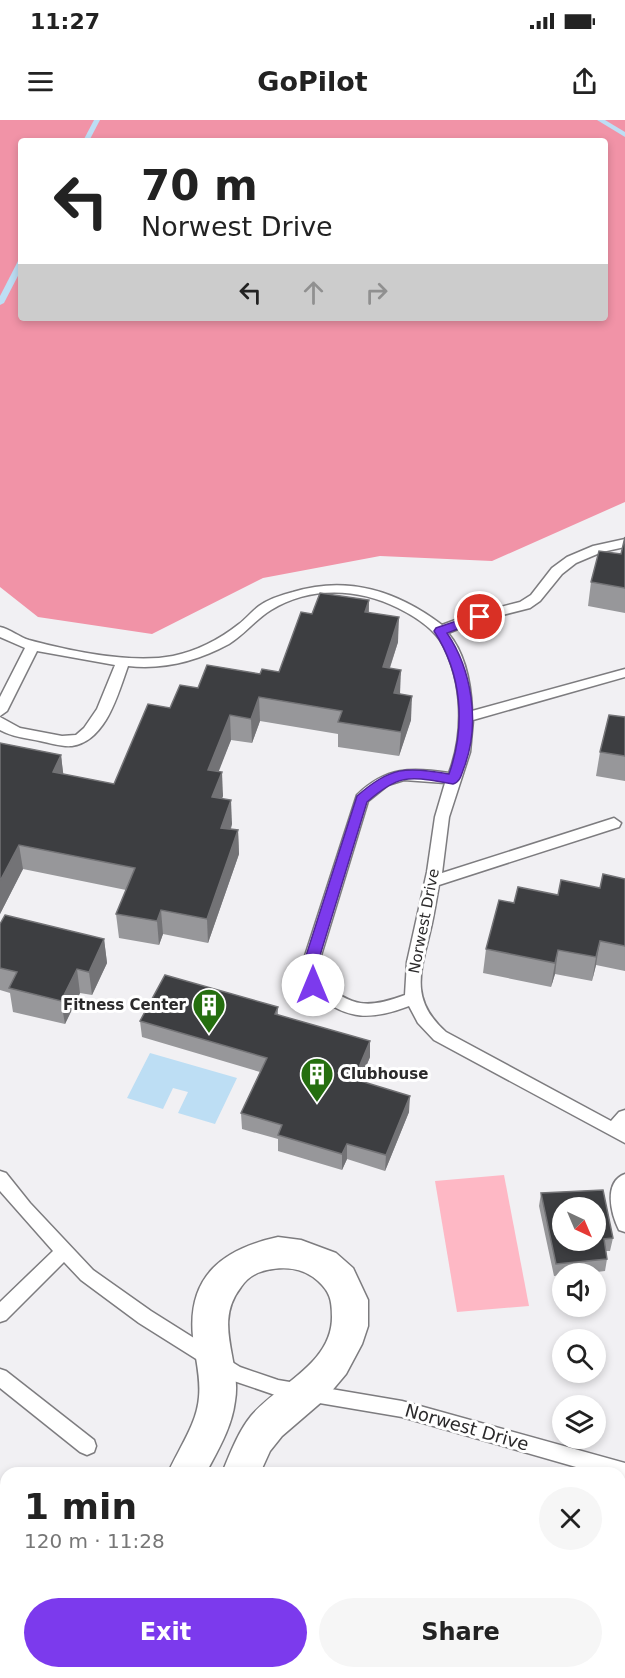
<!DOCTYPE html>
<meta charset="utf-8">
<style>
body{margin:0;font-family:"DejaVu Sans",sans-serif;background:#f6f6f6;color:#222;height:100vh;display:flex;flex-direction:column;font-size:22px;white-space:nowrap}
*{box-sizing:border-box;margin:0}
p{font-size:20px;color:#767676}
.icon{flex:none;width:33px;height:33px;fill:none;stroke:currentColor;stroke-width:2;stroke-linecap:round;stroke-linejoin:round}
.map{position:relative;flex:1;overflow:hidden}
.drawer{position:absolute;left:0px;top:1347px;width:626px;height:212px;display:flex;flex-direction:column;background:#fff;border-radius:18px 18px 0 0;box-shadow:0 3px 9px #0003}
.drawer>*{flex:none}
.banner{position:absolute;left:18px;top:18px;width:590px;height:183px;border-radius:6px;box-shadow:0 3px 9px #0003;background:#fff;color:#222;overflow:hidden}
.needle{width:39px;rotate:136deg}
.controls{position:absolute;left:552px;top:1077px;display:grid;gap:12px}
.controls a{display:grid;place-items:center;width:54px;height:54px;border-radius:50%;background:#fff;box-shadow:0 3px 9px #0003;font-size:30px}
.pin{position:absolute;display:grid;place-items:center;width:51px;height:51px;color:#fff;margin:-26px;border:3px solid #fff;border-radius:50%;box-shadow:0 2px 6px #0007}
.me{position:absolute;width:66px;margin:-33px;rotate:0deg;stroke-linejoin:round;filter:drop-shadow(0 0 4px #0008)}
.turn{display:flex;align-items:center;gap:21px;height:126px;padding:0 24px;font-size:27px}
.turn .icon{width:78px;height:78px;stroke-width:2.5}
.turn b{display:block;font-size:42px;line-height:51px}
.lanes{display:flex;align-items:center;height:57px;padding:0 24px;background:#0003;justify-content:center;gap:30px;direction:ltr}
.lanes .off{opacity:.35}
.round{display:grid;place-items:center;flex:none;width:63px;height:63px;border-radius:32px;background:#f6f6f6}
.summary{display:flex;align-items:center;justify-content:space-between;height:102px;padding:0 24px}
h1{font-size:36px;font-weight:700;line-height:45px}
.action{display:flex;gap:12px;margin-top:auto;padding:12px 24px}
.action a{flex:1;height:69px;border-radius:36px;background:#7c3aed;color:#fff;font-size:24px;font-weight:700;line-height:69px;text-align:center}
.action a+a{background:#f6f6f6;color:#222}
.status{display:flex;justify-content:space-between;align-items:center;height:42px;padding:0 30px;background:#fff;direction:ltr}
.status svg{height:16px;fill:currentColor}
header{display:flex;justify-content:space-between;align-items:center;height:78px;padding:0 24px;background:#fff;font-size:27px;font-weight:700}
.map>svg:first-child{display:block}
.green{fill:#feb8c5}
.forest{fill:#f193a7;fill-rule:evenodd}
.water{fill:#bddef4}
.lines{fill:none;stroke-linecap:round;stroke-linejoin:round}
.stream{fill:#bddef4;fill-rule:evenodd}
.lane-casing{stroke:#7d7c7f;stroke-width:3}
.street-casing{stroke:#7d7c7f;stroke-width:3}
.lane{fill:#fff;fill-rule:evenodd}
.street{fill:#fff;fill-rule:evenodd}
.wall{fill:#97979a}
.shaded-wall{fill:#737376}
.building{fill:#3d3e41;stroke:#737376;stroke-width:1.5;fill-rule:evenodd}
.route{fill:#7c3aed;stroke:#51269a;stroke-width:1.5}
.labels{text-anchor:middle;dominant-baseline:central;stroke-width:6;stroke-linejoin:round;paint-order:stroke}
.street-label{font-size:15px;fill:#2b2a2b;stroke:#fff}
.poi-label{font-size:15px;font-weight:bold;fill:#2b2a2b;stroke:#fff;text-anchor:end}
.near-street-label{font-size:18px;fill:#2b2a2b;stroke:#fff}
</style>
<div class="status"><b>11:27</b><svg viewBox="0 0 49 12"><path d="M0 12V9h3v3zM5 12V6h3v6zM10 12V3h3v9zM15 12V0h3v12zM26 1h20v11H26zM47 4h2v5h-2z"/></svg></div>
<header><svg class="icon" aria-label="menu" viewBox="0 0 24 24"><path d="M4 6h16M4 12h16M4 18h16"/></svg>GoPilot<svg class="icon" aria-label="share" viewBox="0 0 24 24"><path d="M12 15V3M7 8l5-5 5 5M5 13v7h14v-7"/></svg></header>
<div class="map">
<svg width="625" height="1558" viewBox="0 0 625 1558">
<rect width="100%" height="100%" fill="#f1f0f3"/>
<polygon class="green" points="504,1055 529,1186 457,1192 435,1061"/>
<path class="forest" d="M0,0h625v382l-133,59 -112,-5 -117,22 -111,56 -114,-17 -38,-30zM21,21h583v177h-583z"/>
<polygon class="water" points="150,933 237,958 215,1004 178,993 188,972 173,968 163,989 127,978"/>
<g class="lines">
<g class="stream">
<polygon points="94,0 100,0 89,21 83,21"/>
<polygon points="597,0 605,0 625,12 625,17"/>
<polygon points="18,141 21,141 21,150 4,183 0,185 0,176"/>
</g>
<defs>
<g id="lane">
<path d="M625,419v8l-23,5 -26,11 -14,11 -22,27 -10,7 -55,14 -27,11c17,20 23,51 24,78l153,-42v8l-152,43 -3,32 -21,65 -7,56 172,-55 7,5 -2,4 -180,58c-3,16 -5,31 -9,47 -10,41 -20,68 16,100l165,89 8,-9 6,-2v33l-191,-103 -16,-17 -9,-17c-45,17 -64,12 -102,-17l-4,-27 54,-167c29,-28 54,-28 92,-22 15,-40 14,-89 -6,-128 -9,-17 -29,-29 -45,-37 -40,-20 -88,-22 -127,2 -15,9 -26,24 -42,34 -31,17 -66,26 -101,22 -10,28 -22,75 -56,80 -10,1 -22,-3 -32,-5 -14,-3 -28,-4 -40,-11v-13l20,11 42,8 14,-1 8,-7 13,-19 18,-44 -78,-14 -30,60 -7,5v-19l25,-49 -25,-11v-10c10,2 19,10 29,13 41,11 102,24 144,16 24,-5 47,-17 66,-32 7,-5 13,-13 20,-18 10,-7 22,-11 34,-14 54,-17 105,-1 149,33l24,-9 54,-14 11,-7 21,-27 15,-11 26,-11zM404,660l41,3 -10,34 -8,55 -20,90 -2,33c-38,14 -52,12 -84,-13l-2,-20 49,-161 20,-16z"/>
<polygon points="0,1051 6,1053 30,1083 93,1150 151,1191 240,1247 278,1260 402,1281 625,1343 625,1361 620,1359 620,1353 597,1353 402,1297 278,1276 228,1259 139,1203 81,1160 64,1142 6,1200 0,1202 0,1182 53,1131 0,1071"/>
<path d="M625,1054v58l-6,-2c-8,-16 -16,-48 6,-56z"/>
<polygon points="0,1249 6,1251 94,1320 96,1326 94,1332 87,1335 80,1332 0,1268"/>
</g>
<g id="street">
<path d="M278,1117l23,3 35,13 17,15 15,32v26l-6,18 -16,30 -21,25 -43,37 -12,15 -10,22h-38c8,-19 16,-41 29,-57 27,-32 81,-52 81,-99 0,-17 -2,-25 -14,-36 -14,-13 -33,-15 -51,-11 -10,2 -20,8 -26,17 -29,37 1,74 -6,114 -3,26 -17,49 -29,72h-38c11,-25 29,-49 31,-76 2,-20 -4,-40 -6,-60 -6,-61 30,-88 85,-100z"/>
<polygon points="53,1552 95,1552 93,1558 51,1558"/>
<polygon points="113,1552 155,1552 153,1558 111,1558"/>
</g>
</defs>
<use href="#lane" class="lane-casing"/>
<use href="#street" class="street-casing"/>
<use href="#lane" class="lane"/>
<use href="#street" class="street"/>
</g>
<g class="wall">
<polygon points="625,417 625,493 588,486 591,462 621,434"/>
<polygon points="369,480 369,493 398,522 390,548 411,600 399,636 338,627 338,614 260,601 252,623 231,620 218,651 223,676 222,678 232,704 231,709 238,710 239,734 208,823 163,814 159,825 119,818 116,794 126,770 23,749 0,794 0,623 61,635 63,654 114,664 170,588 198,568 260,554 279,552 312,494"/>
<polygon points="625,597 625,661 596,656 600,632"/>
<polygon points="625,759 625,851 596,845 592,861 555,854 551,867 483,853 486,829 514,783 600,768"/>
<polygon points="0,804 104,819 107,843 92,875 80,873 65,904 13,892 10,873 0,870"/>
<polygon points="278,887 278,895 370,921 370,937 360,961 409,992 385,1051 347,1039 342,1050 278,1031 278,1019 242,1009 241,993 260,952 142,917 140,901"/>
<polygon points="541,1073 613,1118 610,1131 606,1131 607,1139 605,1151 580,1154 562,1154 562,1155 554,1156 539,1086"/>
</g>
<g class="shaded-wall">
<polygon points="369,480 368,504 365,492"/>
<polygon points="399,497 398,522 382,571 383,547"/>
<polygon points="401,550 400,574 394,573"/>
<polygon points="412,576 411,600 399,636 401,612"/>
<polygon points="259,577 260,601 252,623 251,599"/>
<polygon points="230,595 231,620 210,674 208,650"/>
<polygon points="61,635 64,660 53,652"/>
<polygon points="222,652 223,676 213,701 212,677"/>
<polygon points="231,680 232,704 222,732 221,708"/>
<polygon points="238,710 239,734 208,823 207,799"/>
<polygon points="19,725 23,749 0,794 0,761"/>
<polygon points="161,790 163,814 159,825 157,801"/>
<polygon points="104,819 107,843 92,875 89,852"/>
<polygon points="600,821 596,845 592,861 596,837"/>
<polygon points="558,830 555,854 551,867 555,843"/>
<polygon points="77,849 80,873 65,904 61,881"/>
<polygon points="370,921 370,937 354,975 354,959"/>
<polygon points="410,976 409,992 385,1051 386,1035"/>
<polygon points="347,1024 347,1039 342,1050 342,1034"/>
<polygon points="6,1501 6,1527 0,1535 0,1509"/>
</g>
<g class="building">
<polygon points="625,417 625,468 591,462 599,431 621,434"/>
<polygon points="320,473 369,480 365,492 399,497 383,547 401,550 394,573 412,576 401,612 338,602 342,591 259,577 251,599 230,595 208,650 222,652 212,677 231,680 221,708 238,710 207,799 161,790 157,801 116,794 135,748 19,725 0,761 0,623 61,635 53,652 114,664 148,584 170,588 180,565 198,568 207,545 260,554 262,549 279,552 301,492 312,494"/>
<polygon points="609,595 625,597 625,636 600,632"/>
<polygon points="603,754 625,759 625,826 600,821 596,837 558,830 555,843 486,829 499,780 514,783 518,767 558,775 561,760 600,768"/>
<polygon points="5,795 104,819 89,852 77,849 61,881 9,868 17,852 0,848 0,804"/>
<polygon points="165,855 278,887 275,894 370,921 354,959 410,976 386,1035 347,1024 342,1034 278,1015 282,1005 241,993 267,938 140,901"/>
<path d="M603,1070l10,48 -9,1 3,20 -51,5 -15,-71zM562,1088h34v32h-34z"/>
<polygon points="0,1464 6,1469 6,1501 0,1509"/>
<polygon points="620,1499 625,1501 625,1558 584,1558 585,1552 620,1552"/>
<polygon points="227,1552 237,1552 245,1558 224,1558"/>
<polygon points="374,1552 455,1552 454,1558 372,1558"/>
</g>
<path class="route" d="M480,493l4,1v5l-37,14c25,37 33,90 18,132 -3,7 -4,17 -12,19 -42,-7 -52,-12 -86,18l-49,160 2,23 -7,6 -5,-2 -4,-27 53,-166c34,-30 48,-29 92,-22 17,-48 13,-100 -15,-143l2,-3z"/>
<defs>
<symbol id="building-pin" viewBox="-11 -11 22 30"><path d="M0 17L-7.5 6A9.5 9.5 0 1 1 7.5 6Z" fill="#256e0f" stroke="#fff"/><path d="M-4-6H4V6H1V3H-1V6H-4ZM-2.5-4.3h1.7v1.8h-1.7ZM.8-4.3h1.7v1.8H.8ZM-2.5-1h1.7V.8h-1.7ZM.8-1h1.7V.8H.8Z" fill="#fff"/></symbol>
</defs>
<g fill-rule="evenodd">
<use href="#building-pin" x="190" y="866" width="38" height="52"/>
<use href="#building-pin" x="298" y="935" width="38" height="52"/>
</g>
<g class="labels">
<g class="street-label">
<text transform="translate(424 801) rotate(-79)">Norwest Drive</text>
</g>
<g class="poi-label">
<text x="186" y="885">Fitness Center</text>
<text x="340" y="954" text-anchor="start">Clubhouse</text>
</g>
<g class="near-street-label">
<text transform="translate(467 1307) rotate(16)">Norwest Drive</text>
</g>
</g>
</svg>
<div class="controls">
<a><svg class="needle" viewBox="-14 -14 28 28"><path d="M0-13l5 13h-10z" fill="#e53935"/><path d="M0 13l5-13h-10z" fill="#767676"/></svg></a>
<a><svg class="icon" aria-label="sound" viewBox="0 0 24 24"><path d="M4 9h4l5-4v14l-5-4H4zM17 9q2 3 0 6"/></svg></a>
<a><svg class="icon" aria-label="search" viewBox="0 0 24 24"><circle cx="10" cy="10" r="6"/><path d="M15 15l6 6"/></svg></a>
<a><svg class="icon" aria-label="layers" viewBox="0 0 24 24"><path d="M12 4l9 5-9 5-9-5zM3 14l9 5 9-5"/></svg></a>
</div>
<div class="pin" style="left:480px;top:497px;background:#d93025"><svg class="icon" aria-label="arrive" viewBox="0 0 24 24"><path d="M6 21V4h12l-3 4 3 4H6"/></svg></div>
<svg class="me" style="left:313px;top:865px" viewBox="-20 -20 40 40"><circle r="19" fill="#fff"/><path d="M0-13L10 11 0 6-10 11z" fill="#7c3aed"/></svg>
<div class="banner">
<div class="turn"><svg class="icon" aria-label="left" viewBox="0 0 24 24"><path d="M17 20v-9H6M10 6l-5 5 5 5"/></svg><div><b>70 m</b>Norwest Drive</div></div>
<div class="lanes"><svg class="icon" aria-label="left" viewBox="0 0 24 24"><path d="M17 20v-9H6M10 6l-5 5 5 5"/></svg><svg class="icon off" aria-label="ahead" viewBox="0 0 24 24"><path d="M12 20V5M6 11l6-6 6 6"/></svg><svg class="icon off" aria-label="right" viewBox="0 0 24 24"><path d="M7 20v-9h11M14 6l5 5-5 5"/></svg></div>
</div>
<section class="drawer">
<div class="summary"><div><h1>1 min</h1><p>120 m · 11:28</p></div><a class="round"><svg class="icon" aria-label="close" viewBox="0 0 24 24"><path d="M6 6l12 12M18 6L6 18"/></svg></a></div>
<div class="action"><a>Exit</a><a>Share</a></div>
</section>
</div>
